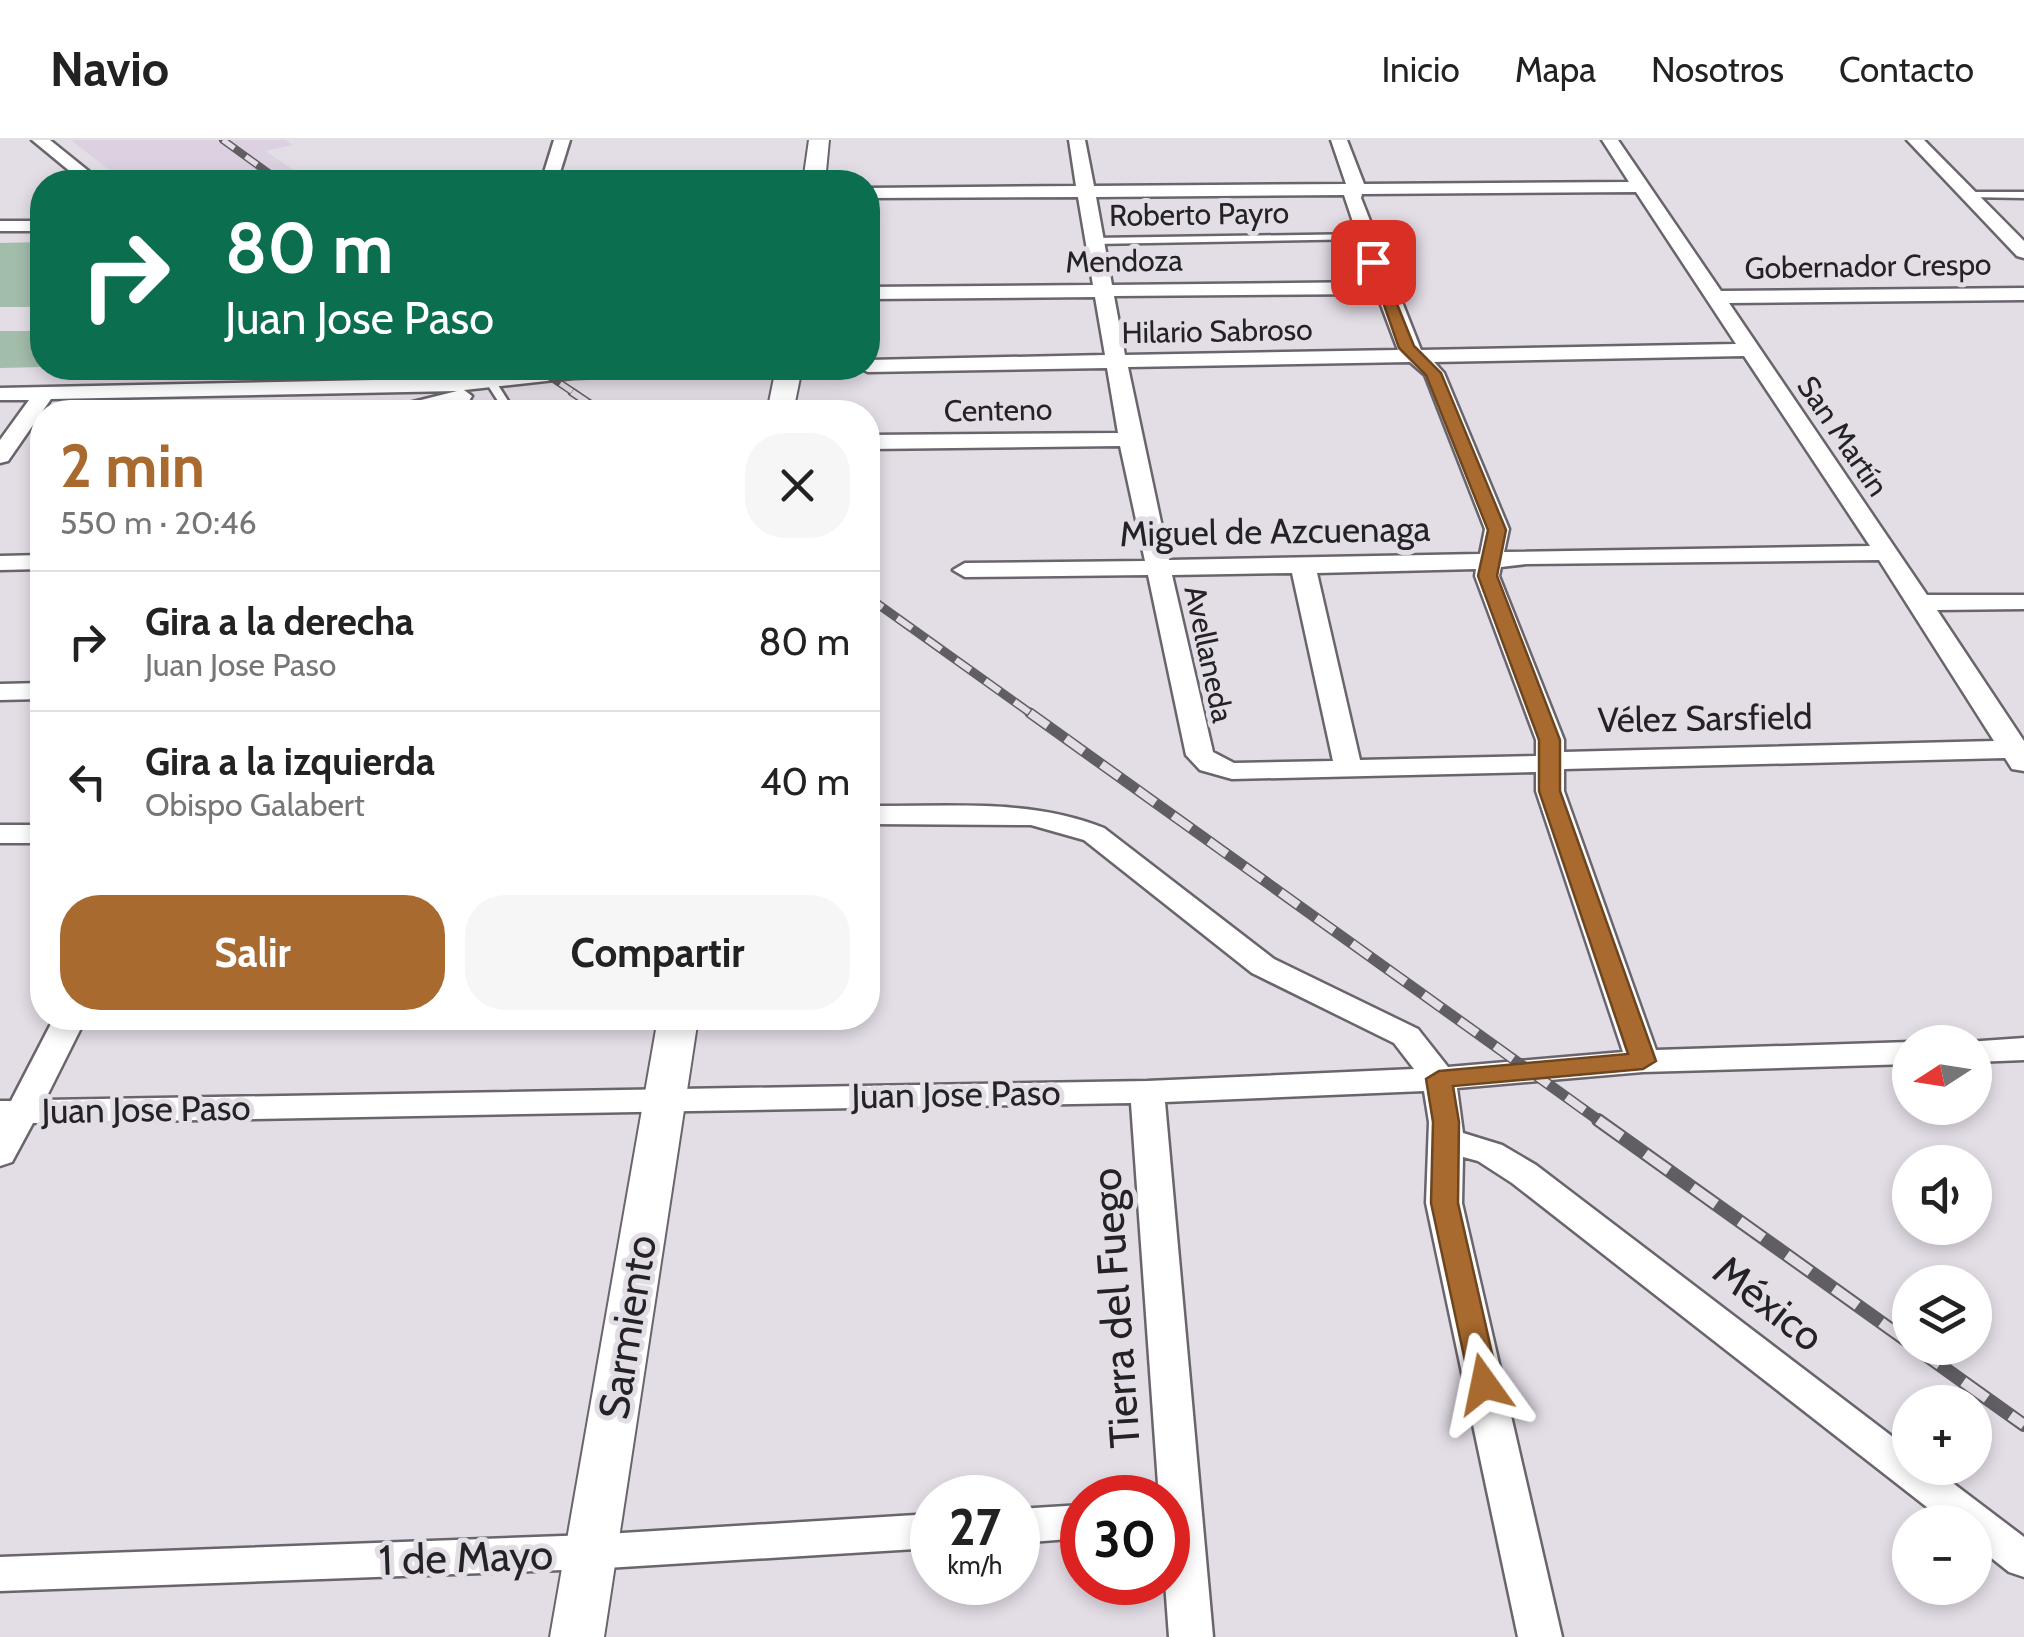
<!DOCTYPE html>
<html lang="es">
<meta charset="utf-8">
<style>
body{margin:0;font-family:Cabin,sans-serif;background:#f6f6f6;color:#222;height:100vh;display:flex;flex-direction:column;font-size:38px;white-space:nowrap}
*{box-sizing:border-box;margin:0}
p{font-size:32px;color:#767676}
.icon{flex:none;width:55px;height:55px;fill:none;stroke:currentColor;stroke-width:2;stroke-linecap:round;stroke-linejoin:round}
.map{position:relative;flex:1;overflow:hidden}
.sheet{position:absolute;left:30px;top:260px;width:850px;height:630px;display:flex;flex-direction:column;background:#fff;border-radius:40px;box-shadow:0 5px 15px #0003}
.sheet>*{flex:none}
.banner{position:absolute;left:30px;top:30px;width:850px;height:210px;border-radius:40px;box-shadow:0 5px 15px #0003;background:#0b6e4f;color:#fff;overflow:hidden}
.needle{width:65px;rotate:258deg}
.fabs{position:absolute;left:1892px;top:885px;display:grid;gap:20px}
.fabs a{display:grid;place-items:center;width:100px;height:100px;border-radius:50%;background:#fff;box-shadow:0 5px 15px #0003;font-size:50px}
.speed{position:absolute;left:910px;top:1335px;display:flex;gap:20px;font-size:50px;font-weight:700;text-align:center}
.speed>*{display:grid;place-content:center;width:130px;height:130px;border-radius:50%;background:#fff;box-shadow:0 5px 15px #0003;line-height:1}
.speed small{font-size:25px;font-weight:400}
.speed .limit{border:15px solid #d22;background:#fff;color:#111}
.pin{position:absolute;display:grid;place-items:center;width:85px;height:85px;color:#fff;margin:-42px;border-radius:20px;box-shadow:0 5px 15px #0006}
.me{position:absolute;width:110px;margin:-55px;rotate:348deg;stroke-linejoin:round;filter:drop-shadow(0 0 8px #0008)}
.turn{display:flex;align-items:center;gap:35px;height:210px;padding:0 30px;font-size:45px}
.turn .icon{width:130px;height:130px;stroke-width:2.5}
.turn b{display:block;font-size:70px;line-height:85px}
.round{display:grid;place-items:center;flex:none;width:105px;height:105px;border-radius:40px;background:#f6f6f6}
.head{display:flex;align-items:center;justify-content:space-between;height:170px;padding:0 30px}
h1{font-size:60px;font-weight:700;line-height:75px;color:#a86a2f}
.button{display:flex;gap:20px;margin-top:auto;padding:20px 30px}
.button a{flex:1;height:115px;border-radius:40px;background:#a86a2f;color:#fff;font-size:40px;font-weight:700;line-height:115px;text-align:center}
.button a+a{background:#f6f6f6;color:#222}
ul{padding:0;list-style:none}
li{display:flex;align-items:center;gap:30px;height:140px;padding:0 30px;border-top:2px solid #e0e0e0}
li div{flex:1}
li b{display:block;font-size:38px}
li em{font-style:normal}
header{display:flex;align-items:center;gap:60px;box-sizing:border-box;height:140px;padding:0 50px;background:#fff;border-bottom:2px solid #e0e0e0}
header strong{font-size:48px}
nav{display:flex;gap:55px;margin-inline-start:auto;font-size:35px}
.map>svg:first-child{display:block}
.built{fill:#dcd1e0}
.green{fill:#a3bdab}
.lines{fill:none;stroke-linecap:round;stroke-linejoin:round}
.service-casing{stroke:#6a646c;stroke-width:5}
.minor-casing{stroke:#6a646c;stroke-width:5}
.tertiary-casing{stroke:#6a646c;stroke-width:4}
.service{fill:#fff;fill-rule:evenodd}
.minor{fill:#fff;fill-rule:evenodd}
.tertiary{fill:#fff;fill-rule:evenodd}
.rail-far3-casing{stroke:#615e63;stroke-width:8}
.rail-far2-casing{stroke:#615e63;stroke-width:9}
.rail-far1-casing{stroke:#615e63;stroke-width:11}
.rail-casing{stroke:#615e63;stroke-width:14}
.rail-far3{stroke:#e3dde6;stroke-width:5;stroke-dasharray:14;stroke-linecap:butt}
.rail-far2{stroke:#e3dde6;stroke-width:6;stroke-dasharray:18;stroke-linecap:butt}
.rail-far1{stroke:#e3dde6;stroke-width:8;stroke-dasharray:22;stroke-linecap:butt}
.rail{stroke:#e3dde6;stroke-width:10;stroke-dasharray:29;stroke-linecap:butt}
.route{fill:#a86a2f;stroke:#6d451f;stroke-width:2.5}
.labels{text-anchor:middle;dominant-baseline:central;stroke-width:10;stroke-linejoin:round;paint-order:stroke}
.far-street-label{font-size:30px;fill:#242225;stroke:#e3dde6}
.street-label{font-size:35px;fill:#242225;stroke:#e3dde6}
.near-street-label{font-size:42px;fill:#242225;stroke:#e3dde6}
</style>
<header>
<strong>Navio</strong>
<nav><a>Inicio</a><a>Mapa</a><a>Nosotros</a><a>Contacto</a></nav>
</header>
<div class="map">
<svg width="2024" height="1497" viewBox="0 0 2024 1497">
<rect width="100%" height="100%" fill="#e3dde6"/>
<g class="built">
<polygon points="71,0 285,0 293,5 265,11 312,42 124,42"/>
<polygon points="316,228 528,228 470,239 322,241 316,237"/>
</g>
<g class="green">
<polygon points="42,102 42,167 0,167 0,103"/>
<polygon points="0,191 42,191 42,227 0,228"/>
</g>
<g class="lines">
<defs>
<g id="service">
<polygon points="1968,52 2024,52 2024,58 1965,57 1964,55"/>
<polygon points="1365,94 1368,95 1368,99 1094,104 1089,101 1094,98"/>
<polygon points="490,245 498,245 515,272 505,272 489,247"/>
</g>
<g id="minor">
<polygon points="32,0 50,0 102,42 83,42"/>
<polygon points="554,0 570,0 557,42 541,42"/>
<path d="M1069,0h16l9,46 252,-2 -15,-44h16l17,44 265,-2 -27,-42h16l103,151 303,-3v12l-295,3 198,292h97v14l-87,1 87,131v30l-12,-2 -7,-11 -441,11v22l92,259 254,-8v22l-267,8 -186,16 6,45 39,12 34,20 374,285v18h23l91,69v40l-15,-5 -34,-27v-23h-29l-434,-339 -34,-22 -15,-4 -1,46 100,434h-44l-92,-434 3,-81 -5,-31 -259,11 48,535h-44l-4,-55 3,-84h-9l-28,-395 -1098,20 -21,39 -12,4v-65h11l43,-83h32l-41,82 1102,-19 267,-12 -20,-26 -142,-70 -168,-133 -53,-15 -163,-1v-18c80,1 161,-8 236,22l170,131 144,70 30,38 175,-15 -87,-261v-19l-304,7 -32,-9 -14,-15 -38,-180 -183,2 -12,-7 12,-7 180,-2 -25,-115 -252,3v-14l250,-2 -11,-65 -239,4 -9,-4h9v-8l237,-5 -10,-58 -227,2v-12l225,-2 -15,-88 -210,1v-10l208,-2zM1636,52l100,152 -315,6 -60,-152 1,-4zM1344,55l29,87 -261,3 -16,-88zM1377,154l21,56 -273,5 -11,-59zM1744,216l126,190 -366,6 5,-23 -65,-156 -10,-11zM1410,222l15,13 60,154 -5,25 -311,6 -41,-193zM1879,420l115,181 -430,11v-12l-65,-164 2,-9 26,-3zM1476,429l-1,7 61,164v16l-176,4 -43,-187zM1292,433l41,188 -99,2 -21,-11 -41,-177z"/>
<polygon points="1907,0 1924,0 2024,101 2024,118 2017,116"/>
<rect x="0" y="81" width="42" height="10"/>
<polygon points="558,228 702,228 692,234 573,238 464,250 472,256 469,261 424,272 390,272 393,267 457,251 51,259 8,321 0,323 0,300 29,260 0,260 0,248 470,238"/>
<polygon points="42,415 42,429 0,430 0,416"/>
<polygon points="42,543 42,559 0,560 0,544"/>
<rect x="0" y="685" width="42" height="18"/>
<polygon points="2024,898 2024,920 1975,922 1975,902 1967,902"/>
<polygon points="1082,1365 1082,1398 1018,1403 1018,1369"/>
<polygon points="932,1374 932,1408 590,1429 0,1451 0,1417 590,1395"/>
</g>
<g id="tertiary">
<polygon points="809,0 829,0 825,42 803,42"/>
<polygon points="776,228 802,228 793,272 767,272"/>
<polygon points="658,878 698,878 604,1497 550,1497"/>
</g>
</defs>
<use href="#service" class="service-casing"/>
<use href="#minor" class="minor-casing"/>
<use href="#tertiary" class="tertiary-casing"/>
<use href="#service" class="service"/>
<use href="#minor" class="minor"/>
<use href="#tertiary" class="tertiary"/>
<defs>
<g id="rail-far3">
<polyline points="223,0 281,42"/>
<polyline points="537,228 576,254"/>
</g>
<g id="rail-far2">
<polyline points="572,252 602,272"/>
<polyline points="868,457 1033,575"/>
</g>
<polyline id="rail-far1" points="1030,573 1601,982"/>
<g id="rail">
<polyline points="1598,980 1910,1203"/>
<polyline points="1916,1208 2024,1285"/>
</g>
</defs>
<use href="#rail-far3" class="rail-far3-casing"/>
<use href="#rail-far2" class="rail-far2-casing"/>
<use href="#rail-far1" class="rail-far1-casing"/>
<use href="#rail" class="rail-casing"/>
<use href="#rail-far3" class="rail-far3"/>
<use href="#rail-far2" class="rail-far2"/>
<use href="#rail-far1" class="rail-far1"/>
<use href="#rail" class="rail"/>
</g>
<polygon class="route" points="1368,119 1380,122 1414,206 1441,233 1506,390 1497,436 1560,600 1560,651 1656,921 1643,929 1453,946 1459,982 1458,1063 1499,1244 1495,1252 1484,1255 1474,1252 1470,1244 1431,1063 1433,982 1426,939 1439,931 1628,914 1539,651 1539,600 1478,436 1488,390 1426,235 1399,208"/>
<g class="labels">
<g class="far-street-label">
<text transform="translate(1199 74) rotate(-1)">Roberto Payro</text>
<text transform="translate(1124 121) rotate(-1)">Mendoza</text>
<text transform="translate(1868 126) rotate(-1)">Gobernador Crespo</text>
<text transform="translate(1217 191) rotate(-1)">Hilario Sabroso</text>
<text transform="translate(998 270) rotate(-1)">Centeno</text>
<text transform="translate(1843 296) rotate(56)">San Martín</text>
<text transform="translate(1209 514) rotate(78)">Avellaneda</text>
</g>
<g class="street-label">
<text transform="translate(1275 391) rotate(-1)">Miguel de Azcuenaga</text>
<text transform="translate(1705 578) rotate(-1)">Vélez Sarsfield</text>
<text transform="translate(956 954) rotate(-1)">Juan Jose Paso</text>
<text transform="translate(146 969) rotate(-1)">Juan Jose Paso</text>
</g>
<g class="near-street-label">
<text transform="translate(1769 1163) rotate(38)">México</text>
<text transform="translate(1115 1168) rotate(-94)">Tierra del Fuego</text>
<text transform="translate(627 1187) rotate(-81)">Sarmiento</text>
<text transform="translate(466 1417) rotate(-2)">1 de Mayo</text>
</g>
</g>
</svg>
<div class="fabs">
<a><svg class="needle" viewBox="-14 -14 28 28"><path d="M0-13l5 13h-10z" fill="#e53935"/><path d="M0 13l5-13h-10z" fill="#767676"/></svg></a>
<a><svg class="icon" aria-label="sound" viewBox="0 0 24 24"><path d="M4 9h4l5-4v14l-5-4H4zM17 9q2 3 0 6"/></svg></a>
<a><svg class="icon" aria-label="layers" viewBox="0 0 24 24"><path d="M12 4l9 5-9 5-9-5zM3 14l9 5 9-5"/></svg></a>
<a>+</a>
<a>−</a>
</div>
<div class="speed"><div>27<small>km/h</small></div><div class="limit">30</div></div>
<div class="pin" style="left:1373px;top:122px;background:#d93025"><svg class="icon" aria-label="arrive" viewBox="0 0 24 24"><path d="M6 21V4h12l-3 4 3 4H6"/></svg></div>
<svg class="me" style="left:1484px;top:1244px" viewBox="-20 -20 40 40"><path d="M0-17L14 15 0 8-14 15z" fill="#a86a2f" stroke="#fff" stroke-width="4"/></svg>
<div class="banner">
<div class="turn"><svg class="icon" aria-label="right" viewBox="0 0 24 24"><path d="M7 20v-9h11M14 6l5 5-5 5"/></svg><div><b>80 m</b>Juan Jose Paso</div></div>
</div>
<section class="sheet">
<div class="head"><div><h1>2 min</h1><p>550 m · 20:46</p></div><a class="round"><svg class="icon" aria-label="close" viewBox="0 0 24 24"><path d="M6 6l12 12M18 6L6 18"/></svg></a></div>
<ul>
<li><svg class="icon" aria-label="right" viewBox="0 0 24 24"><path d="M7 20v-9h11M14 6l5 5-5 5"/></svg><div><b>Gira a la derecha</b><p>Juan Jose Paso</p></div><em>80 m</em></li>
<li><svg class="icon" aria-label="left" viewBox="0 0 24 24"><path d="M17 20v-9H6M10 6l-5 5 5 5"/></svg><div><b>Gira a la izquierda</b><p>Obispo Galabert</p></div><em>40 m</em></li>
</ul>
<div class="button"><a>Salir</a><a>Compartir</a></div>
</section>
</div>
